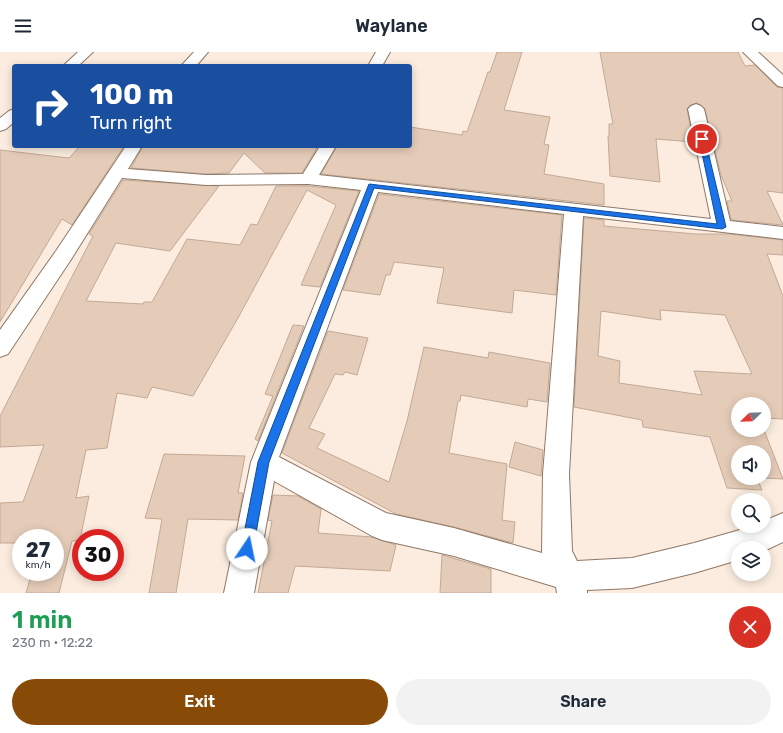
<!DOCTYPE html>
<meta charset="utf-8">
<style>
body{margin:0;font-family:Rubik,sans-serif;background:#f2f2f3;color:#1f2937;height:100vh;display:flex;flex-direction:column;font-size:15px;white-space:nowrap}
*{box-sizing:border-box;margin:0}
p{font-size:13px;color:#747a83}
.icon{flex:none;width:22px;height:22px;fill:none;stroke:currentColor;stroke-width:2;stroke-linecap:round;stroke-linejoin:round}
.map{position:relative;height:541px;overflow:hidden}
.drawer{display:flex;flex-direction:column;background:#fff;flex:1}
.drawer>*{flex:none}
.guide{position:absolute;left:12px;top:12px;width:400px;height:84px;border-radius:4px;box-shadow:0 2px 10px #0003;background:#1a4fa0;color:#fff;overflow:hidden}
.needle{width:26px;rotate:247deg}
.tools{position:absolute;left:731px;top:345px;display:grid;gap:8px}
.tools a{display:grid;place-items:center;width:40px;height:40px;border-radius:50%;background:#fff;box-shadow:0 2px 10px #0003;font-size:20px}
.speed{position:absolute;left:12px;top:477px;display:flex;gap:8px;font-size:20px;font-weight:700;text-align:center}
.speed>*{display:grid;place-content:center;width:52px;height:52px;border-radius:50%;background:#fff;box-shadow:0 2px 10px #0003;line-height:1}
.speed small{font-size:10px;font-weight:400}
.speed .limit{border:6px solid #d22;background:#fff;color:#111}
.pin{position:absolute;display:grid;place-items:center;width:34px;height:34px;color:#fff;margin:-17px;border:2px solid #fff;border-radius:50%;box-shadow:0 1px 4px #0007}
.me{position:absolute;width:44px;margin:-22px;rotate:11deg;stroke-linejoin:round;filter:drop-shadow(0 0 3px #0008)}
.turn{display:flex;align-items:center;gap:14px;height:84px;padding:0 12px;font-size:18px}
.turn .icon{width:52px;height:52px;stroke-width:2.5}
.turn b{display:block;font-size:28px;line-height:34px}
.round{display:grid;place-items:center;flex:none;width:42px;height:42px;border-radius:21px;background:#f2f2f3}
.summary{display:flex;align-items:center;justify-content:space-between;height:68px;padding:0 12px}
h1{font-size:24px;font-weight:600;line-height:30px;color:#1e9e55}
.button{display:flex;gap:8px;margin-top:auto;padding:8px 12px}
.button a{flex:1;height:46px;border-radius:24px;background:#874b07;color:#fff;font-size:16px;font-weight:600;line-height:46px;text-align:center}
.button a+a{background:#f2f2f3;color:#1f2937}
header{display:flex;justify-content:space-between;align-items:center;height:52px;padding:0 12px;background:#fff;font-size:18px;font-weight:600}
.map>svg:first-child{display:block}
.building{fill:#e5ccb8;stroke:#c2a996;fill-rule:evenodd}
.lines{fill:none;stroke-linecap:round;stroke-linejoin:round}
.minor-casing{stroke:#8f7866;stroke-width:2}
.minor{fill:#fff;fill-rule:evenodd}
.route{fill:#1a73e8;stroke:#114b97}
</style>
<header><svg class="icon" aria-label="menu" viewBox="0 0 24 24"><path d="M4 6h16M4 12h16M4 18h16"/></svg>Waylane<svg class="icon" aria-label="search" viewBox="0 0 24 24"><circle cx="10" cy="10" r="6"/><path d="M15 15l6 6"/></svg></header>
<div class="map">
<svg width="783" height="541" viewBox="0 0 783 541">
<rect width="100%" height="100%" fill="#fbecdf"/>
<g class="building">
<polygon points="497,0 522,0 504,58 550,65 544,92 549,93 544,122 604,132 604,153 321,122 337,94 410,94 410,75 462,83 463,79 467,80 488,20 490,20"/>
<polygon points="600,0 738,0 745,14 755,13 777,35 783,36 783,141 767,139 783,173 731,168 727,149 732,149 721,123 705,57 697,51 690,53 687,57 693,90 656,87 660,130 610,124 608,84 609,84 609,72 613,72"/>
<polygon points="80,94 95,95 97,94 124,94 72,173 62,167 0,270 0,98 69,106"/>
<polygon points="143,94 318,94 302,121 265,121 244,101 229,121 206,122 131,116"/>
<polygon points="123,128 219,134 170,199 116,191 86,249 143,252 144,250 152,250 187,187 240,193 251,172 257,173 276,134 308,134 359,139 320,235 301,233 336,153 307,138 238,266 193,344 152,335 147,346 117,341 107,396 86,398 76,446 89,444 80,488 72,489 59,541 26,541 32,520 55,520 55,486 21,486 21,491 0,491 0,451 23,450 44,393 0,395 0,364 93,184 89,182"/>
<polygon points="379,142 562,163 556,243 514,238 512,261 437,251 444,216 394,210 390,223 386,223 380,243 343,238"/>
<path d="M584,166l20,2v6l92,8h33l54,6v15l-16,-1 16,42v123l-19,-1v-14h-26v26h26l19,49 -19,-1v-26h-26v26h19l5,12 -35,-2 -17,-51 -67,-10 -1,-7 -68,-13zM660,258l65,5 27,59 -58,-3 8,24 -83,-12 1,-22 -22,-5 3,-45 60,9z"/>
<polygon points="293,273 304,274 258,389 255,387 273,344 265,342"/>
<polygon points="328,279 368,286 357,323 345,320 343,323 335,322 309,376 325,382 317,396 389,430 407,369 424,295 488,306 489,300 550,311 547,350 528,347 527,355 461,343 460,349 458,349 449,401 507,412 502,468 515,470 513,491 454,475 396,462 282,401"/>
<polygon points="515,390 543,398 541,424 509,415"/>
<polygon points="164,402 245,404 238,441 243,441 238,468 188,467 176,541 149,541 162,467 145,466"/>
<polygon points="273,443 298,444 321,457 318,481 372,485 396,493 390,519 295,514 288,541 258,541 272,469 268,468"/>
<polygon points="442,503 491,517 491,541 440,541"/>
</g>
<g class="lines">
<defs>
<g id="minor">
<polygon points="78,0 93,0 78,14 63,14"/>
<polygon points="194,0 208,0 196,14 181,14"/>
<polygon points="376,0 390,0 382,14 368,14"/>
<polygon points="743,0 758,0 783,23 783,35 778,34"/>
<path d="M696,52l5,2 3,3 26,112 53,6v12l-200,-23 -14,258 3,77 5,10 55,-3 62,-15 60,-17h10v-5l19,-8v29l-19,9v-3h-26v12l-44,13 -62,15 -45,2v3h-30l-1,-6 -102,-31 -72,-16 -10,-4 -98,-55 -20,112h-30l27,-131 110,-272 -53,-6 -102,1 -84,-7 -52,83 -62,93 -8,3v-27l56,-79 70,-105h16l-14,23 78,6 97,-1 17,-28h16l-17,29 392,44 -23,-110 3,-3zM378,140l186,22 -21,260 -1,79 -88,-25 -68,-15 -107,-56z"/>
<polygon points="14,57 14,70 6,77 0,79 0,66 9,59"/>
</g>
</defs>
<use href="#minor" class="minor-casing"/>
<use href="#minor" class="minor"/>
</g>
<polygon class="route" points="700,85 705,87 726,175 722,177 374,136 269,410 253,497 251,502 247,503 243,502 241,497 258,410 369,132 717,172 699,87"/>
</svg>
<div class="tools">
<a><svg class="needle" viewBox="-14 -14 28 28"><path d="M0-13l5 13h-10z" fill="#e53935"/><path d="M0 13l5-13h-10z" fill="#747a83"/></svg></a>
<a><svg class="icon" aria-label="sound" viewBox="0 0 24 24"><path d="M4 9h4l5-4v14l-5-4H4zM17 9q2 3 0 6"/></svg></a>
<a><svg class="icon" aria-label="search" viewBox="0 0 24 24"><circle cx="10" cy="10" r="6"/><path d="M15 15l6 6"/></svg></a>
<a><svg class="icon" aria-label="layers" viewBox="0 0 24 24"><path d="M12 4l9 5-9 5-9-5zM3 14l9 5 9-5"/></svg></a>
</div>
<div class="speed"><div>27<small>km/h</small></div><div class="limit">30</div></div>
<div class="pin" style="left:702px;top:87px;background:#d93025"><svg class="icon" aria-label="arrive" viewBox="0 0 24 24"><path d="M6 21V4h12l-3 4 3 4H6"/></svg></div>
<svg class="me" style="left:247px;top:497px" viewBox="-20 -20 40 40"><circle r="19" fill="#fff"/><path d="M0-13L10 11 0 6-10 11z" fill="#1a73e8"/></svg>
<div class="guide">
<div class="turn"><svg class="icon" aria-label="right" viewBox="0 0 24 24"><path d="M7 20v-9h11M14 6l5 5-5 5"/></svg><div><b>100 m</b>Turn right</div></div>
</div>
</div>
<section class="drawer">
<div class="summary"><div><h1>1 min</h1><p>230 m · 12:22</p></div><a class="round" style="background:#d93025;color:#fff"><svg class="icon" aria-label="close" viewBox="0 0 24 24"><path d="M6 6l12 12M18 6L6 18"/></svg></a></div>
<div class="button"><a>Exit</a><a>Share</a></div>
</section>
